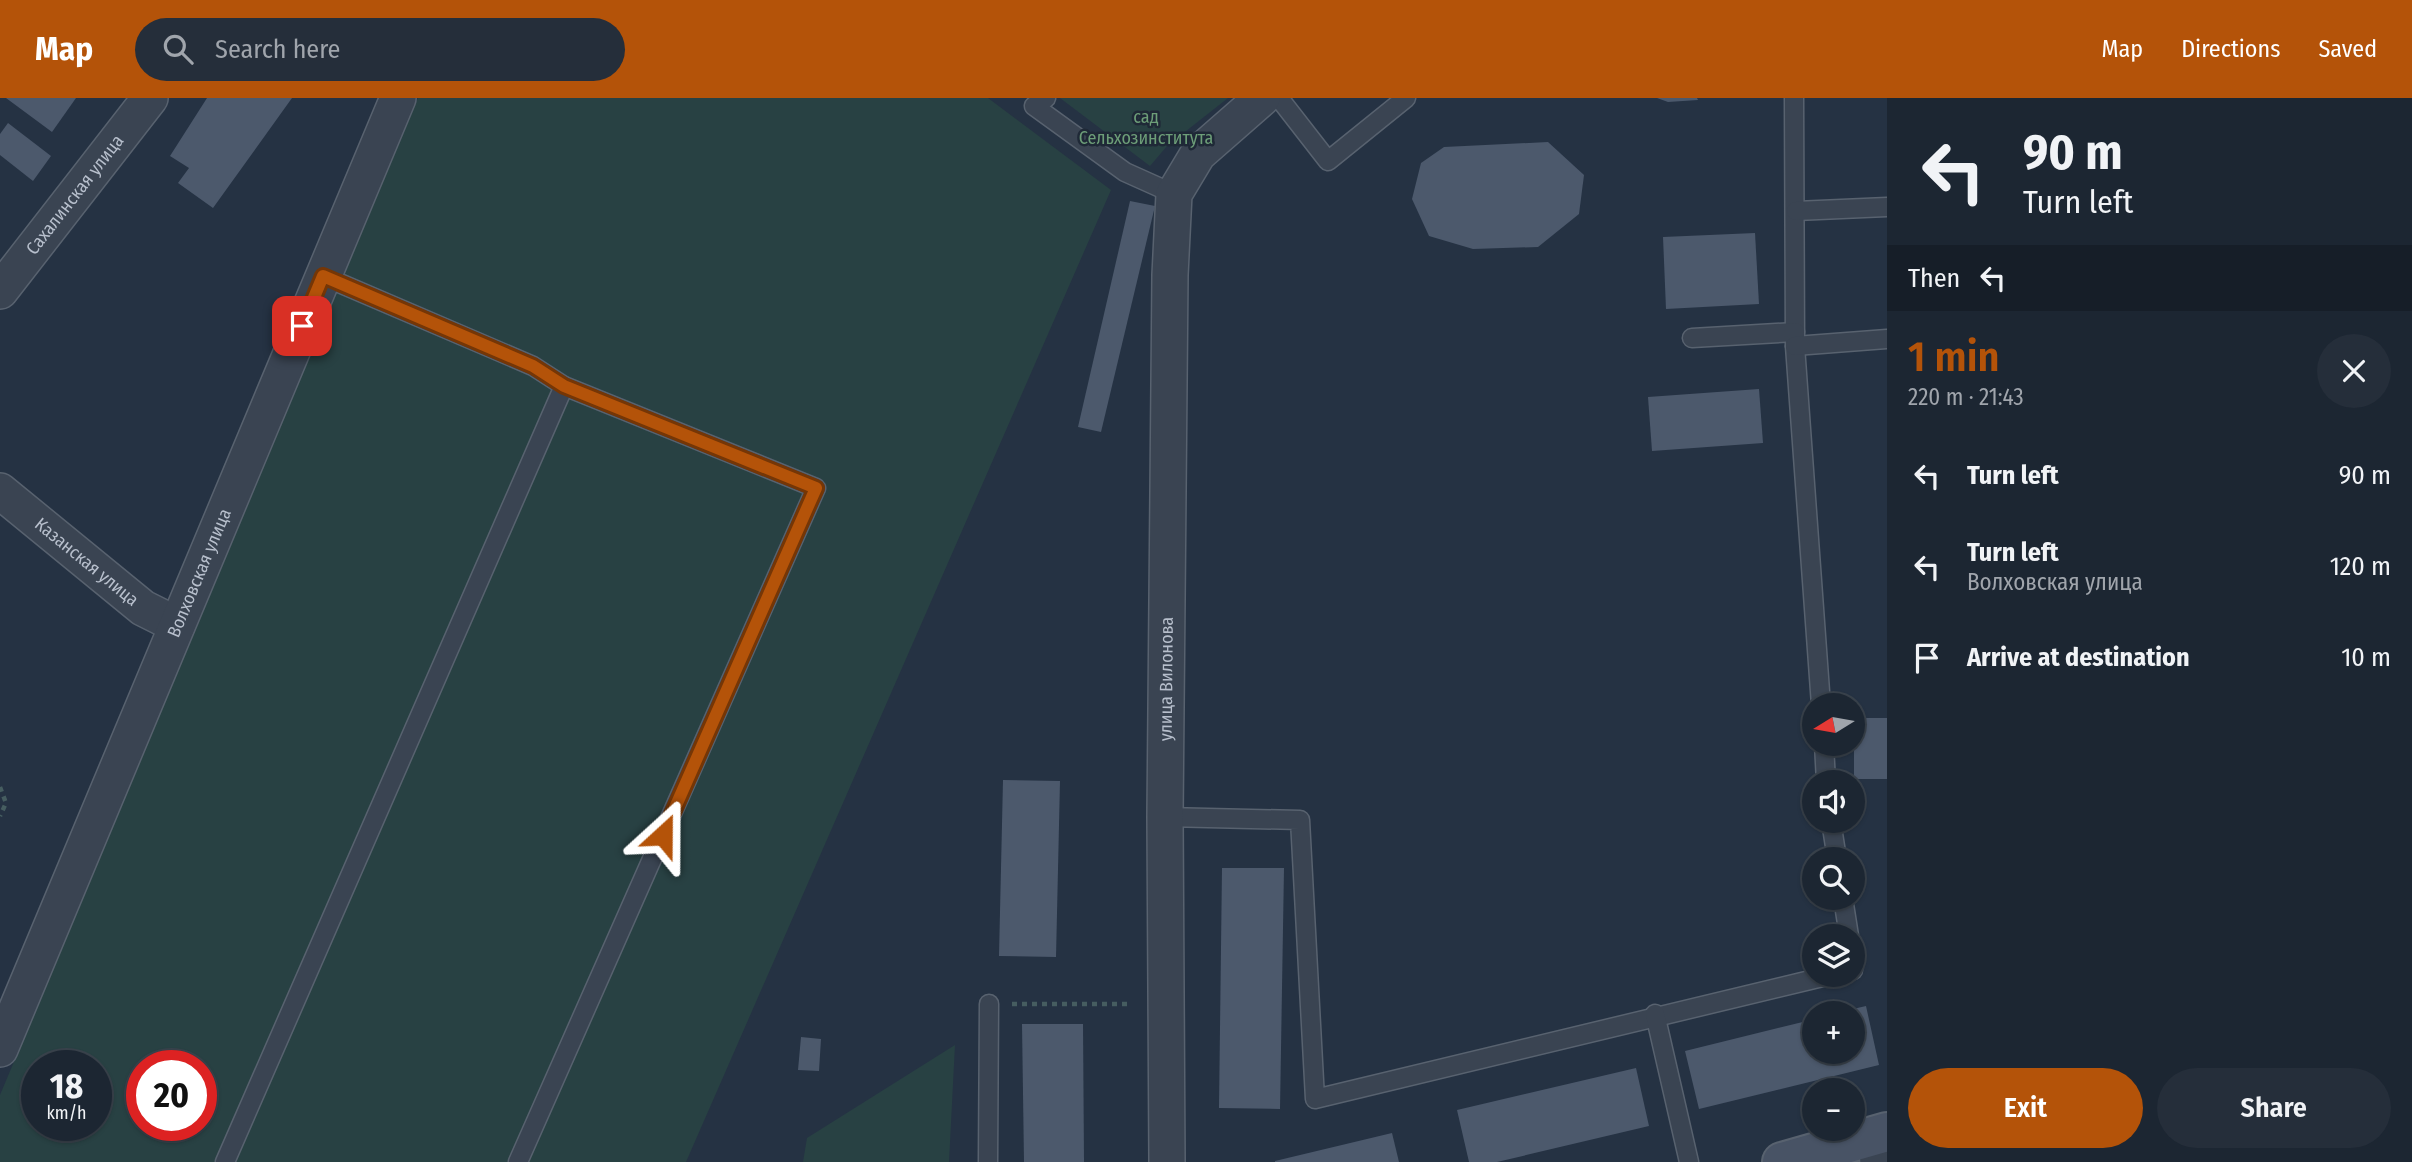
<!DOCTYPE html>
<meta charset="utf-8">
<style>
body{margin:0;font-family:"Fira Sans Condensed",sans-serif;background:#252e3a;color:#f1f3f6;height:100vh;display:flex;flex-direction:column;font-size:26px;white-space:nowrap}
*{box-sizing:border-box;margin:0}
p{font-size:23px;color:#a0a5ac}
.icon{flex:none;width:38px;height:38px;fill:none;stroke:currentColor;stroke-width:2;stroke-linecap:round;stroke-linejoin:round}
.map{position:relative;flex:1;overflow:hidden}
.sheet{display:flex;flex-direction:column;background:#1c2632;width:525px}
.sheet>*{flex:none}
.banner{background:#1c2632;color:#f1f3f6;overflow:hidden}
.needle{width:46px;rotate:259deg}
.controls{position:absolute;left:1802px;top:595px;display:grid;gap:14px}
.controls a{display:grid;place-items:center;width:63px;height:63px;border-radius:50%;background:#1c2632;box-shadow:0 2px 5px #0004,0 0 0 2px #3a434d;font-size:35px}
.speed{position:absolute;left:21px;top:952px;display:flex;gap:14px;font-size:35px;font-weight:700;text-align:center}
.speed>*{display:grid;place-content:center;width:91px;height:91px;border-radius:50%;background:#1c2632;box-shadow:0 2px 5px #0004,0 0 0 2px #3a434d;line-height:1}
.speed small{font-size:18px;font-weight:400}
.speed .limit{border:10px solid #d22;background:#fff;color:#111}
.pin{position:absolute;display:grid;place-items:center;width:60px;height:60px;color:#fff;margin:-30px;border-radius:14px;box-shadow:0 4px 10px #0006}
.me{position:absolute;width:77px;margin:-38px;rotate:24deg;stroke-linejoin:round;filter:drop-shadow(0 0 5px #0008)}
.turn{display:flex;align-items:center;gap:24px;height:147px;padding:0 21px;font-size:32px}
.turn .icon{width:91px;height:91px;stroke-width:2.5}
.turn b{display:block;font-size:49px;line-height:60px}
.then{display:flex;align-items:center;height:66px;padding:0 21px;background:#0003;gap:14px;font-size:26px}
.round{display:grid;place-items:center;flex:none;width:74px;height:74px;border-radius:37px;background:#252e3a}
.summary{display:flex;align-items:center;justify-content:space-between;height:119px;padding:0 21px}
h1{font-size:42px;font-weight:600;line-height:52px;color:#b45309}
.primary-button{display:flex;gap:14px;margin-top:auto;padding:14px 21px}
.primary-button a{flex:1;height:80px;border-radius:42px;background:#b45309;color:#fff;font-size:28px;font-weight:600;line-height:80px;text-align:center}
.primary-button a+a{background:#252e3a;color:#f1f3f6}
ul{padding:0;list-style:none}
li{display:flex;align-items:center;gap:21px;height:91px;padding:0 21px}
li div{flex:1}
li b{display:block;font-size:26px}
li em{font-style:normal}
header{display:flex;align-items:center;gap:42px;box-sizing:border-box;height:98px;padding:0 35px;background:#b45309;color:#fff}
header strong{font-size:33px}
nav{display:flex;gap:38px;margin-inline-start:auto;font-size:24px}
.search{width:490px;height:63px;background:#252e3a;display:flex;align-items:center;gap:18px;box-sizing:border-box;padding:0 24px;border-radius:38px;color:#a0a5ac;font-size:26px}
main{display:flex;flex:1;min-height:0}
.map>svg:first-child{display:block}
.green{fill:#284143;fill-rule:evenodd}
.building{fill:#4c596c}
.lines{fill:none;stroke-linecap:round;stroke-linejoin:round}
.lane-casing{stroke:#58626f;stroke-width:21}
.street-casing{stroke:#58626f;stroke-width:38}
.secondary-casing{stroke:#58626f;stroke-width:42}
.path{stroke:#465d60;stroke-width:4.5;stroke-dasharray:5 5;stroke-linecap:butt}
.lane{stroke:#3a4452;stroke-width:18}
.street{stroke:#3a4452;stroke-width:35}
.secondary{stroke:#485365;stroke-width:38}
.route-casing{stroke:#753606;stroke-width:18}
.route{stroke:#b45309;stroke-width:12}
.labels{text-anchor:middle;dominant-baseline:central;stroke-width:5;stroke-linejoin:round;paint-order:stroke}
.park-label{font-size:18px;fill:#6d9e78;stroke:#1f2937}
.street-label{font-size:18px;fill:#b7bfcc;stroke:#1f2937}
</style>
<header>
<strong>Map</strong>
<div class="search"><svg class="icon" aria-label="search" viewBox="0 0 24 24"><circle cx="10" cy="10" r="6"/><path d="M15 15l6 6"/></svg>Search here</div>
<nav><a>Map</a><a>Directions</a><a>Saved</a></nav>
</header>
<main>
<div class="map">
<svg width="1887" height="1064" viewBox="0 0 1887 1064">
<rect width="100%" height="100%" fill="#253243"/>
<g class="green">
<path d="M418,0h570l123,92 -425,972h-686v-67zM37,968h59v59h-59zM142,968h59v59h-59z"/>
<polygon points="1060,0 1228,0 1167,48 1150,68"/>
<polygon points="955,947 949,1064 803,1064 807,1040"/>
</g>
<g class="building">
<polygon points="6,0 76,0 52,34"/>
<polygon points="207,0 292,0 213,110 178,85 189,70 170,58"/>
<polygon points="1657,0 1697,0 1698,2 1668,4"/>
<polygon points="8,25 51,58 33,83 0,57 0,36"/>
<polygon points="1548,44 1584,77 1579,116 1538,149 1473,151 1429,138 1412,101 1421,65 1444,49"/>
<polygon points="1130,103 1155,108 1101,334 1078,329"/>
<polygon points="1755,135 1759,206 1666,211 1663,139"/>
<polygon points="1759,291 1763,345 1652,353 1648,299"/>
<rect x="1854" y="620" width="33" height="61"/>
<polygon points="1003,682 1060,683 1056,859 999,858"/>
<polygon points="1222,770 1284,770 1280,1011 1219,1010"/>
<polygon points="1866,908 1879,967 1699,1011 1685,953 1815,921 1815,954 1853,954 1853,915 1840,914"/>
<polygon points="1022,926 1083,926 1084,1064 1024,1064"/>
<polygon points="801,939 821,941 819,973 798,972"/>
<polygon points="1636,970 1649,1028 1497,1064 1469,1064 1457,1012"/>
<polygon points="1392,1035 1399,1064 1275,1064 1275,1063"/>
</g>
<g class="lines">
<defs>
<g id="lane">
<polyline points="1046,0 1034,8 1125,74 1174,96"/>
<polyline points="1279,0 1328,63 1406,0"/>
<polyline points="1794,0 1795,248 1821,607"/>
<polyline points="1796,113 1887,109"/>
<polyline points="323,178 533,268 564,288 816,390 518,1064"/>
<polyline points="1692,240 1795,234"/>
<polyline points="1795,248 1887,241"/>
<polyline points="1824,646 1826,684"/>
<polyline points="1165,719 1300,722 1315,1001 1831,877"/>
<polyline points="1831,723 1837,761"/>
<polyline points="1843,800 1849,838"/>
<polyline points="1853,869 1853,872"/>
<polyline points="1655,916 1689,1064"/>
<polyline points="225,1064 564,288"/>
<polyline points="988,1064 989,906"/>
</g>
<g id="street">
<path id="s1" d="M0,193l150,-193"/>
<path id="s2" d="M0,393l143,117 34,17"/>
<path id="s3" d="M0,951l398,-951"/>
<polyline points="1875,1037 1878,1064"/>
<path id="s4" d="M1167,1064l-2,-345 5,-542 4,-81 24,-40 64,-56"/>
</g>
<polyline id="secondary" points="1782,1064 1887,1034"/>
</defs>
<use href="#lane" class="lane-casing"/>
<use href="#street" class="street-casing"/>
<use href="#secondary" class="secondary-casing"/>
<g class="path">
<polyline points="0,689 6,705 0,718"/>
<polyline points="1012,906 1131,906"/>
</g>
<use href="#lane" class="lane"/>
<use href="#street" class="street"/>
<use href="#secondary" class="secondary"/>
</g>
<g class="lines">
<defs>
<polyline id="route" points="302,228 323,178 533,268 564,288 816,390 663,737"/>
</defs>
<use href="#route" class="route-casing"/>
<use href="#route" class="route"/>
</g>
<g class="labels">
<g class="park-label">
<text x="1146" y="19">сад<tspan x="1146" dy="21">Сельхозинститута</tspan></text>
</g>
<g class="street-label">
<text stroke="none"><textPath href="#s1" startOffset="122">Сахалинская улица</textPath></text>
<text stroke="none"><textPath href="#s2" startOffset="112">Казанская улица</textPath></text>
<text stroke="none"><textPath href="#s3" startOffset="516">Волховская улица</textPath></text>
<text stroke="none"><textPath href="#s4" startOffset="483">улица Вилонова</textPath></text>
</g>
</g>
</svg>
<div class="controls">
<a><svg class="needle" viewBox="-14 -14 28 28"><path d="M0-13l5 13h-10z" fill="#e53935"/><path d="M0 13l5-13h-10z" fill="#a0a5ac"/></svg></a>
<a><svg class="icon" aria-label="sound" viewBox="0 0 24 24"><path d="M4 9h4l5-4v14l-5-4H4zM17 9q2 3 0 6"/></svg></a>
<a><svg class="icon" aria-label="search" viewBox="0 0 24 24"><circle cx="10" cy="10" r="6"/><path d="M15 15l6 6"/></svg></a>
<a><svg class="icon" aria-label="layers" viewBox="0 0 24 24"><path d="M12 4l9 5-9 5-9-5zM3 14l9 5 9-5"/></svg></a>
<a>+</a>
<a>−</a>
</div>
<div class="speed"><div>18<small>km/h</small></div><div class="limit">20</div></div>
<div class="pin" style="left:302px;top:228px;background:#d93025"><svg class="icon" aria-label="arrive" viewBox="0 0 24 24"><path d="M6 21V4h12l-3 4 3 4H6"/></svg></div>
<svg class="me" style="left:663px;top:737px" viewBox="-20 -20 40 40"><path d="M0-17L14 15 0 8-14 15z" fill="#b45309" stroke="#fff" stroke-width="4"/></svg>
</div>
<section class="sheet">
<div class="banner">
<div class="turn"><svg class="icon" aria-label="left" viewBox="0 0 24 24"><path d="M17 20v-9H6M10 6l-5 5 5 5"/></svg><div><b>90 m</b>Turn left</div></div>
<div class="then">Then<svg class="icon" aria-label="left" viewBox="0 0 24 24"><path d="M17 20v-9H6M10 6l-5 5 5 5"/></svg></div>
</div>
<div class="summary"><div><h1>1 min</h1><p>220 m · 21:43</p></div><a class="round"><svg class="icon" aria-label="close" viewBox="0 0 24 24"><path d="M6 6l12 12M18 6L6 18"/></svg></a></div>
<ul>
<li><svg class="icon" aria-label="left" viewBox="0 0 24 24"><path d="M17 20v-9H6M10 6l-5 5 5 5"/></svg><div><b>Turn left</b></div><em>90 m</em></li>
<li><svg class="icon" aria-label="left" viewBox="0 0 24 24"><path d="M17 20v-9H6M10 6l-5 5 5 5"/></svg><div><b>Turn left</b><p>Волховская улица</p></div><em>120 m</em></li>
<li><svg class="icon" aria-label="arrive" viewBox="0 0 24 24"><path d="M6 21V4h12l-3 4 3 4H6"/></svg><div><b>Arrive at destination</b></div><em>10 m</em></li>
</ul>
<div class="primary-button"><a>Exit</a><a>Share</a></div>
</section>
</main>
